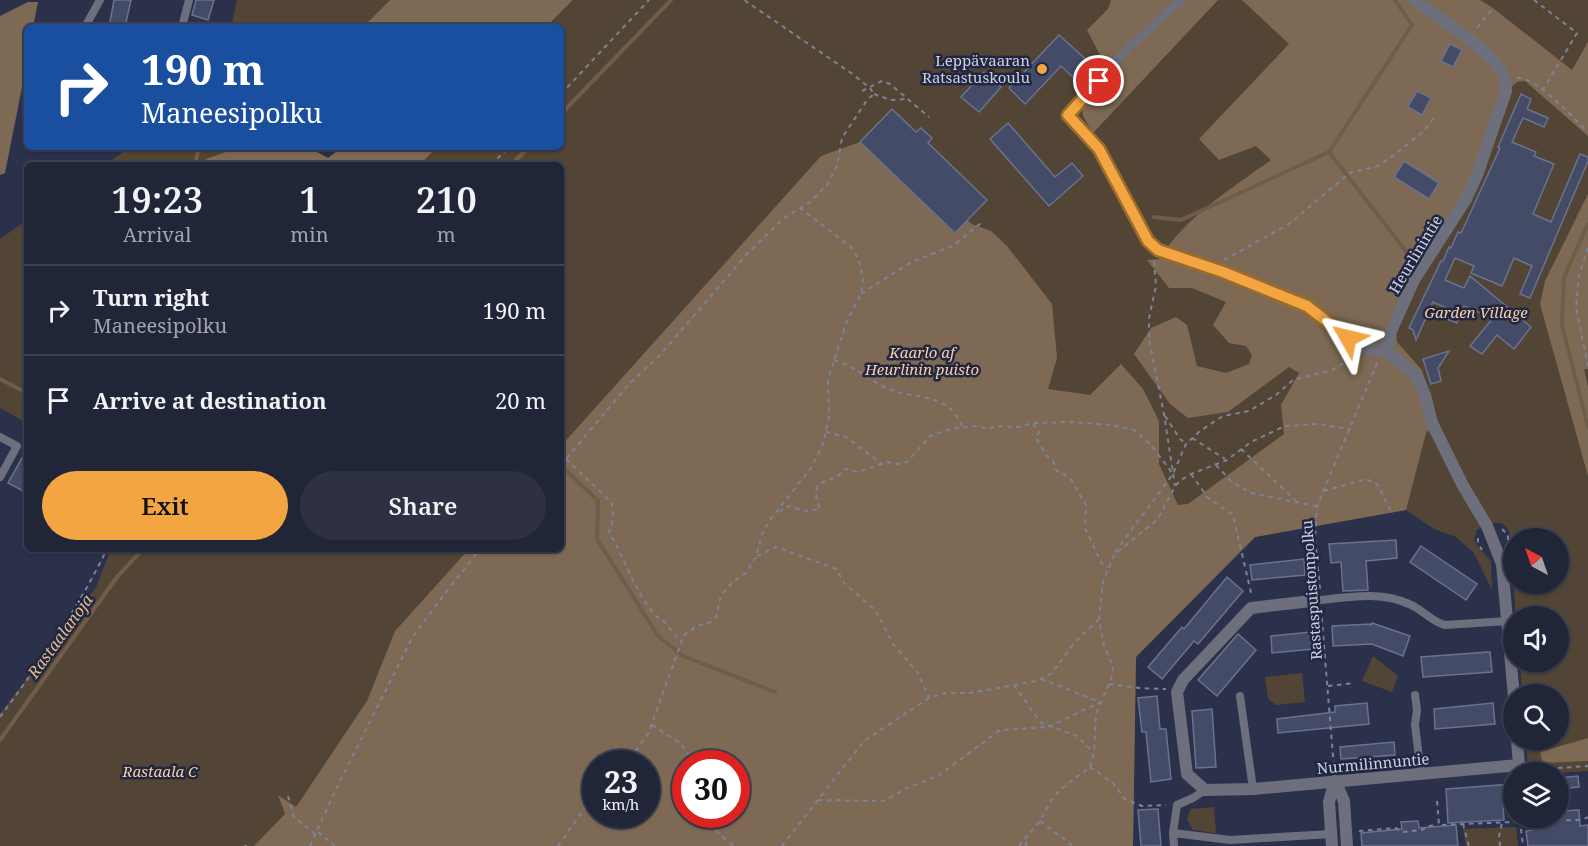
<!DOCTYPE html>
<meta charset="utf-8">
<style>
body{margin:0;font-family:"Noto Serif",serif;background:#2d3143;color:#f1f3f6;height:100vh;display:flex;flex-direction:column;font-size:22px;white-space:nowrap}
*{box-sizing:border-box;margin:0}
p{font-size:20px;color:#a2a5ae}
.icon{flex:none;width:33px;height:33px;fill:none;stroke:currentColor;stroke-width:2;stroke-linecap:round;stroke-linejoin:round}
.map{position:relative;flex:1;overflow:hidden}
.sheet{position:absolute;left:24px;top:162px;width:540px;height:390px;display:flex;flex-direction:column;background:#202538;border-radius:9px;box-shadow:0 2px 4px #0004,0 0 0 2px #3d4253}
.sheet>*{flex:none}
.top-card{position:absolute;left:24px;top:24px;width:540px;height:126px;border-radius:9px;box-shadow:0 2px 4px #0004,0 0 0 2px #3d4253;background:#1a4fa0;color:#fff;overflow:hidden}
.needle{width:39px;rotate:320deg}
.controls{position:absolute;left:1503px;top:528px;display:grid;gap:12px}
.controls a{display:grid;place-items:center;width:66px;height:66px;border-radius:50%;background:#202538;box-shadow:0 2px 4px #0004,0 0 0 2px #3d4253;font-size:30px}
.speed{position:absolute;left:582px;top:750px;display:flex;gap:12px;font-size:30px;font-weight:700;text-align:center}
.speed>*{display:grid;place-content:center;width:78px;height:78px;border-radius:50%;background:#202538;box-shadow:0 2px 4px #0004,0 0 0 2px #3d4253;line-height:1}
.speed small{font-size:15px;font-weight:400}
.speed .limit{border:9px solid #d22;background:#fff;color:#111}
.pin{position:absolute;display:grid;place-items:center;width:51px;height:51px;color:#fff;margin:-26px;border:3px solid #fff;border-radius:50%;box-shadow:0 2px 6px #0007}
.me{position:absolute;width:66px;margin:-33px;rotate:307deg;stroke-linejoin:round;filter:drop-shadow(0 0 4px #0008)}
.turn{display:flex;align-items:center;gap:21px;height:126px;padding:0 18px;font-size:27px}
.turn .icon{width:78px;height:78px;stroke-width:2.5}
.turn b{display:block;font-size:42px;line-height:51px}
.eta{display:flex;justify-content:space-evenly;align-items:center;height:102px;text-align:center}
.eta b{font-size:36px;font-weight:600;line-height:42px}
.button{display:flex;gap:12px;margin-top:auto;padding:12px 18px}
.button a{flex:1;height:69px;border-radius:36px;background:#f2a541;color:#111;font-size:24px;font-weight:600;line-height:69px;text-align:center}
.button a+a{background:#2d3143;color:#f1f3f6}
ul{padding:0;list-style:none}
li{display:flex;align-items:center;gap:18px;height:90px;padding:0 18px;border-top:2px solid #3d4253}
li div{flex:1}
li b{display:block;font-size:22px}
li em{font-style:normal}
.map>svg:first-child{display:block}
.green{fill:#524536;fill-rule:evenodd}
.forest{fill:#7e6a54;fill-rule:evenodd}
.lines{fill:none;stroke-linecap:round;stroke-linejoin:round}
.stream{stroke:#715d47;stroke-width:4}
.building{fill:#444b67;stroke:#6a7290;stroke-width:1.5}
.path{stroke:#7d8298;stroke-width:2;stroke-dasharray:4.5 4.5;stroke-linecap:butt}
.lane{stroke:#6d707c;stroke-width:8}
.street{stroke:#6d707c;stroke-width:12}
.route-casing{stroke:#9d6b2a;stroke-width:15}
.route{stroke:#f2a541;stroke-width:10}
.poi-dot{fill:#f2a541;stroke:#212741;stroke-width:2}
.labels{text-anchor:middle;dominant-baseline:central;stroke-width:5;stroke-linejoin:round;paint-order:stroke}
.poi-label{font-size:15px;fill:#cdd2e3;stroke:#212741;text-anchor:end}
.street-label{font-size:15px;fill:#cdd2e3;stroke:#212741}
.park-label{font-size:15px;font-style:italic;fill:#f8d0a5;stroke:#212741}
.water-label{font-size:16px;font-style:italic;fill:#e2bb91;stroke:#212741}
</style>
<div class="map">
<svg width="1588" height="846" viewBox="0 0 1588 846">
<rect width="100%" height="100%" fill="#2b314b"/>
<g class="green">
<polygon points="237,0 390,0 363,27 231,27"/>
<path d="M573,0h1015v771l-29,2 -31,-1 -2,-32h32v-46h-36l-2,-32h38v-46h-42l-7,-86 -7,-7h-13l-12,7 -3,9 4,8 13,14 1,29 -18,-37 -18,-16 -22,-8 -28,-19 -151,27 -119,120 -3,189h-1133v-132l96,-127 15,-38h450v-384h-141l17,-18h124v-120h-15zM1514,538h44v46h-44zM596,764h50v50h-50zM686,764h50v50h-50z"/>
<polygon points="130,147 239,147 206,159 203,165 105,165"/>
<polygon points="27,220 27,423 0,408 0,239"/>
<polygon points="1373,656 1398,676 1392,692 1362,681"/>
<polygon points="1302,673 1305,702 1276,705 1268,699 1265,677"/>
<polygon points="1214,807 1216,833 1193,830 1187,820 1190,809"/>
<polygon points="1516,827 1518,846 1466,846 1463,829"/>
</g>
<g class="forest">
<polygon points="390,0 573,0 546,27 363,27"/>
<polygon points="1111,0 1218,0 1093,133 1083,116 1080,86 1101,57 1087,30 1108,9"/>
<path d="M1242,0h238l13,8 79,62 16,-28v94l-63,-55 -8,1 -7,6 -17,51 -84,159 -13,32 1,12 25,28 10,33 3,21 -9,9 -20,77 -151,27 -119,120 -3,189h-879l31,-32 -7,-19 18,12 71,-106 28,-70 74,-82h92v-103l260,-290 39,-14 94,91 13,-13 5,4 19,7 16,15 45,58 5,54 -9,31 42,6 31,-31 22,25 16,32v43l19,41 10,-1 96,-70 -3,-29 18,-32 -10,-6 -61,45 -40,6 -18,-14 -36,-50 17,-26 25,-11 11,8 10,41 29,7 23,-9 3,-9 -6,-9 -17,-3 -16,-18 13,-23 -34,-14h-23l-22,-28 12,-1c28,-43 70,-69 112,-99l-15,-14 -37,14 -20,-21 90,-95zM596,764h50v50h-50zM686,764h50v50h-50z"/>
<polygon points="28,2 38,2 33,27 27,27 27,62 5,173 0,175 0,16"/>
<polygon points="239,147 308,147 328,158 342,147 437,147 420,165 203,165 206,159"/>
<polygon points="1588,194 1588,369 1584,369 1588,387 1588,476 1540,304 1545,281"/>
<polygon points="1588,738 1588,761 1543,763 1540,752"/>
</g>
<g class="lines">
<g class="stream">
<polyline points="561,114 671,0"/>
<polyline points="1329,152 1415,263"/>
<polyline points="195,165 199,147"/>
<polyline points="511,165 529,147"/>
<polyline points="1154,217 1181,220 1329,152 1412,25 1395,0"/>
<polyline points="1588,224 1564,277 1562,325 1588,427"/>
<polyline points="0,379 27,393"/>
<polyline points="561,465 598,501 597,539 658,636 683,656 775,692"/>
<polyline points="0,740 117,577 143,549"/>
</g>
</g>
<g class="building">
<polygon points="114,0 131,0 125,27 109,27"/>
<polygon points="196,0 214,0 208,20 192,15"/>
<polygon points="1059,35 1092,65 1077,81 1061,66 1025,104 1009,88"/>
<polygon points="1450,44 1462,50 1453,67 1441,61"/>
<polygon points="984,72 1001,87 979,112 961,97"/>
<polygon points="1417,91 1431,98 1422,115 1408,107"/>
<polygon points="1521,94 1531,99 1527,109 1548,118 1544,127 1523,118 1512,142 1536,152 1534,156 1554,164 1533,214 1551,222 1580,154 1588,157 1588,161 1530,298 1520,294 1532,266 1514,258 1502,286 1471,273 1474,266 1455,258 1445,280 1464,288 1470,276 1531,327 1514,349 1497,335 1482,354 1470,346 1493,318 1464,306 1457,323 1447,319 1451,310 1433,302 1416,340 1413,330 1409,328 1441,261 1443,261 1449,247 1451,248 1458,232 1461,233 1468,218 1500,148 1498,147"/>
<polygon points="892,109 916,132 921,128 932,138 928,143 987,200 955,233 860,142"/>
<polygon points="1008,123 1055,177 1072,163 1083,176 1049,206 990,139"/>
<polygon points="1404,161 1439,183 1429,199 1394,177"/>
<polygon points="1449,351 1438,368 1441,381 1431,384 1423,359"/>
<polygon points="27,449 27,493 8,483"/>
<polygon points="1396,540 1397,558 1366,561 1368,590 1343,591 1341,562 1331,563 1329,544"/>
<polygon points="1421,546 1477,584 1466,600 1410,562"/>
<polygon points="1304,559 1305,575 1252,580 1250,565"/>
<polygon points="1227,577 1243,591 1198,644 1194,641 1162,679 1148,667 1182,627 1184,629"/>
<polygon points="1372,623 1410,636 1403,656 1372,644 1333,646 1332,626 1371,624 1371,626"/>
<polygon points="1311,632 1313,649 1272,653 1271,636"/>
<polygon points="1238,634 1256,650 1217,696 1198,680"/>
<polygon points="1488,652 1490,652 1492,672 1423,677 1421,657"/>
<polygon points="1157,696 1160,729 1166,729 1171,779 1151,782 1146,732 1142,732 1138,698"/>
<polygon points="1367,703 1369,724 1278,733 1277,719 1335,712 1335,706"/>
<polygon points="1493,703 1495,724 1435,729 1434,709"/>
<polygon points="1212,709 1216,767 1196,768 1192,711"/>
<polygon points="1394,742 1395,755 1341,759 1340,747"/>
<polygon points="1578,776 1579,787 1558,789 1558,778"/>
<polygon points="1512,784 1513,804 1503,805 1504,820 1448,823 1446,789"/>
<polygon points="1158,809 1161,846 1141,846 1138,810"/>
<polygon points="1579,810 1580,826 1588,825 1588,846 1528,846 1526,831 1532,830 1532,821 1546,821 1546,818 1563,816 1563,811"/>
<polygon points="1418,821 1419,828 1456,825 1458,846 1362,846 1361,833 1402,829 1401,822"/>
</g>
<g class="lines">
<g class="path">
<polyline points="1534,0 1577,33 1543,90 1542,95"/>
<polyline points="1477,28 1493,8"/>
<path d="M1517,78c20,-1 56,40 71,54"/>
<polyline points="862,91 882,81 890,84 929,117"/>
<polyline points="561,94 649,0"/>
<polyline points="874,94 891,100 906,99"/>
<polyline points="491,165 509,147"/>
<polyline points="1588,248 1579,275 1576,308 1588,366"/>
<polyline points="1224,260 1289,224 1351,172 1376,167 1390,158 1423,132 1435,116"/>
<polyline points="1154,261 1156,286 1149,318 1149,340 1164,414 1175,486"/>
<polyline points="861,294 910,263 954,245 981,223"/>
<path d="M834,360c21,6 37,22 57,30 18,7 43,5 58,18 6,4 10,13 14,19"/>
<polyline points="1165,416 1180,439 1186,444"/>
<polyline points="1033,424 1039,432 1036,438 1046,455 1053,461 1056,470 1070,478 1086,505 1085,528 1103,566 1107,567"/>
<polyline points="826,432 846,437 882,464"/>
<polyline points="1192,438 1225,459"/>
<polyline points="1241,449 1296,501"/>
<path d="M566,459l46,44 1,17 -4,12c16,27 25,58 45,82 4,4 8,6 12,9 5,6 8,13 15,18"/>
<polyline points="561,465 629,384 660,355 748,253 784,218 810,202 827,185 837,166 842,138 867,100 874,94 870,88 851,73 744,0"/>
<polyline points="1216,465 1232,482 1251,493 1316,506"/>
<polyline points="1191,474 1208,498 1233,515 1252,597"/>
<polyline points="1324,491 1366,479 1377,484 1392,513"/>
<path d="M779,512l10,-6 15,5 16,-2 -4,-12 1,-10c8,-10 19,-5 28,-18l13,3 30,-10 10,2 9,-2 23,-26 23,-8 24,-2 12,3 6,-3 24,1 14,-4 37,-1 41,3 23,5 17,15 22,29"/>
<polyline points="1502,529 1508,535 1508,542"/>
<polyline points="1478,538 1478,543 1482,550"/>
<polyline points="1115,552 1173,474 1186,444 1200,431 1223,416 1249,411 1276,395 1293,380 1332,370 1355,356"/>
<polyline points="757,556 776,547 836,569 845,584 876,611 893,644 918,673 929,698"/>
<polyline points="1320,589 1315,538 1317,506 1378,361"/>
<polyline points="1321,609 1334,768"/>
<polyline points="1041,679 1100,702"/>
<polyline points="1109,684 1139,688 1166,689"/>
<polyline points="1014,685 1041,723 1077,736 1093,752"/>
<polyline points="1328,686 1355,683"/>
<polyline points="1506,706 1508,733"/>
<path d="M0,717c39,-53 78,-108 107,-168"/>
<polyline points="652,725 680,743 695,764"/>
<polyline points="623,764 637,749 648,734 684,635 697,626 711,622 716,617 721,595 732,583 746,573 756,557 762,534 770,520 811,468 823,444 829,416 828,380 846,323 861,294 863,278 859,260 851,247 800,208"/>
<polyline points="1090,767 1113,783 1125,799 1142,806 1166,805"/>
<polyline points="1531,770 1588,766"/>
<polyline points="288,796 294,817 316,835"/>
<polyline points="818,800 884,801 907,788 938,776 1000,730 1048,727 1101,702"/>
<polyline points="1437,801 1439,825 1514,822 1523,818"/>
<path d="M710,814c0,16 13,23 24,32"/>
<path d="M1558,817c7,5 23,4 30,0"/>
<polyline points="1536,818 1538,818"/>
<polyline points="1520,820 1523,846"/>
<polyline points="1040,821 1073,846"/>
<polyline points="1463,824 1469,846"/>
<polyline points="1359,831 1395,828 1404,832 1422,830 1429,826 1438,825"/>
<polyline points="318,832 335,846"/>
<polyline points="244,846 247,846"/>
<polyline points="310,846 337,787 412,638 440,600 480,549"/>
<polyline points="558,846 596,792"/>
<polyline points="782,846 864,741 929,698 946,693 970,693 1037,681 1052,673 1075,642 1099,619"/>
<polyline points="1019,846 1040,821 1052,799 1061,789 1090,767 1094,753 1096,714 1112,677 1113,666 1104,646 1099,619 1103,582 1114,555 1158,519 1175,486 1181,480 1191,474 1227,460 1251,442 1285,426 1317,424 1350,429"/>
<polyline points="1026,846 1026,837"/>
<polyline points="1500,846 1499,836 1502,823"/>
</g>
<g class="lane">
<polyline points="85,27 100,0"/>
<polyline points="182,27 189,0"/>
<polyline points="1114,174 1099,149 1068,115 1129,47 1181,0"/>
<polyline points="0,437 17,446 0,477"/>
<path d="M1320,600c30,-3 61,-9 89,4 13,5 23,18 36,21l63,-4"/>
<polyline points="1415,695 1417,710 1415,725 1421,774"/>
<polyline points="1240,696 1253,789"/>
<polyline points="1173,833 1230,840 1331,834"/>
<polyline points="1174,846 1173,833 1177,805 1193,798 1205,790"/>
</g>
<g class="street">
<path d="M1415,0c22,17 75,50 87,72 3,6 4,12 4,19l-29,84 -11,24 -52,81 -23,51 -5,20 31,25 8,19 7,28 30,61 25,42 15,38 12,133"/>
<polyline points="1114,174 1148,241 1158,250 1223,272 1307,306 1348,338 1368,349 1386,351"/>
<polyline points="1311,601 1251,608 1183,680 1177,692 1187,774 1205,790 1253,789 1519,765 1517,740"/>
<polyline points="1335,781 1344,801 1347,846"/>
<polyline points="1332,846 1329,802 1335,781"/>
</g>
</g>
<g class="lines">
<defs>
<polyline id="route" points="1099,81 1068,115 1099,149 1148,241 1158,250 1223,272 1307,306 1348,338"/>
</defs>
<use href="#route" class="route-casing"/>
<use href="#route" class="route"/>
</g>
<circle class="poi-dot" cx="1042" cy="69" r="6"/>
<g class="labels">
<g class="poi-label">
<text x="1030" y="60">Leppävaaran<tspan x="1030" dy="17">Ratsastuskoulu</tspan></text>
</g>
<g class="street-label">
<text transform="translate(1415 254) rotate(-59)">Heurlinintie</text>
<text transform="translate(1311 590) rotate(-94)">Rastaspuistonpolku</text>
<text transform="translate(1373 763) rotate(-5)">Nurmilinnuntie</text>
</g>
<g class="park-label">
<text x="1476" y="312">Garden Village</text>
<text x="922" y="352">Kaarlo af<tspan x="922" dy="17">Heurlinin puisto</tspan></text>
<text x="160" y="771">Rastaala C</text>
</g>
<g class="water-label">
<text transform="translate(60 636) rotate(-54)">Rastaalanoja</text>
</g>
</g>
</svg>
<div class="controls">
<a><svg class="needle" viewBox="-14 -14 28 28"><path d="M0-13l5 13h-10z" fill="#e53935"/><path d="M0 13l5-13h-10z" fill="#a2a5ae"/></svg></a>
<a><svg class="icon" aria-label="sound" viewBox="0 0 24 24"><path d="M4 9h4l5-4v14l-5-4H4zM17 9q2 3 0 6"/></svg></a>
<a><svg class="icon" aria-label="search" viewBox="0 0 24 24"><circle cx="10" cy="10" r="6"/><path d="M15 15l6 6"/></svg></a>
<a><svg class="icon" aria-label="layers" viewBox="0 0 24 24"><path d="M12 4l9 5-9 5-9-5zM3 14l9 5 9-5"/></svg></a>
</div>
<div class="speed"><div>23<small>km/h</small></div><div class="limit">30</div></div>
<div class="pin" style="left:1099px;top:81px;background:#d93025"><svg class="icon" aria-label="arrive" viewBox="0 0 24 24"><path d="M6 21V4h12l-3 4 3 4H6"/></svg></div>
<svg class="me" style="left:1348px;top:338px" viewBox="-20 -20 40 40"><path d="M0-17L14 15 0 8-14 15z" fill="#f2a541" stroke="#fff" stroke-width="4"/></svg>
<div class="top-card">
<div class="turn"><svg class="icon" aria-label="right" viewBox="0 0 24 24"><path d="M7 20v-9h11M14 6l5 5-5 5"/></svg><div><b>190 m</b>Maneesipolku</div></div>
</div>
<section class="sheet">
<div class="eta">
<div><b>19:23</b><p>Arrival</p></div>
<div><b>1</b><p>min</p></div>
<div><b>210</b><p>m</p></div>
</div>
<ul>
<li><svg class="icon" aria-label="right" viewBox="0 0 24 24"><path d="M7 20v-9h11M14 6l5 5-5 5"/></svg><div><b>Turn right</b><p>Maneesipolku</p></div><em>190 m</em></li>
<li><svg class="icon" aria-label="arrive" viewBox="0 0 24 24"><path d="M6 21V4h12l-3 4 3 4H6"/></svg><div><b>Arrive at destination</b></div><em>20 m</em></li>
</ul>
<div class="button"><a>Exit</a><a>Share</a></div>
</section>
</div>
